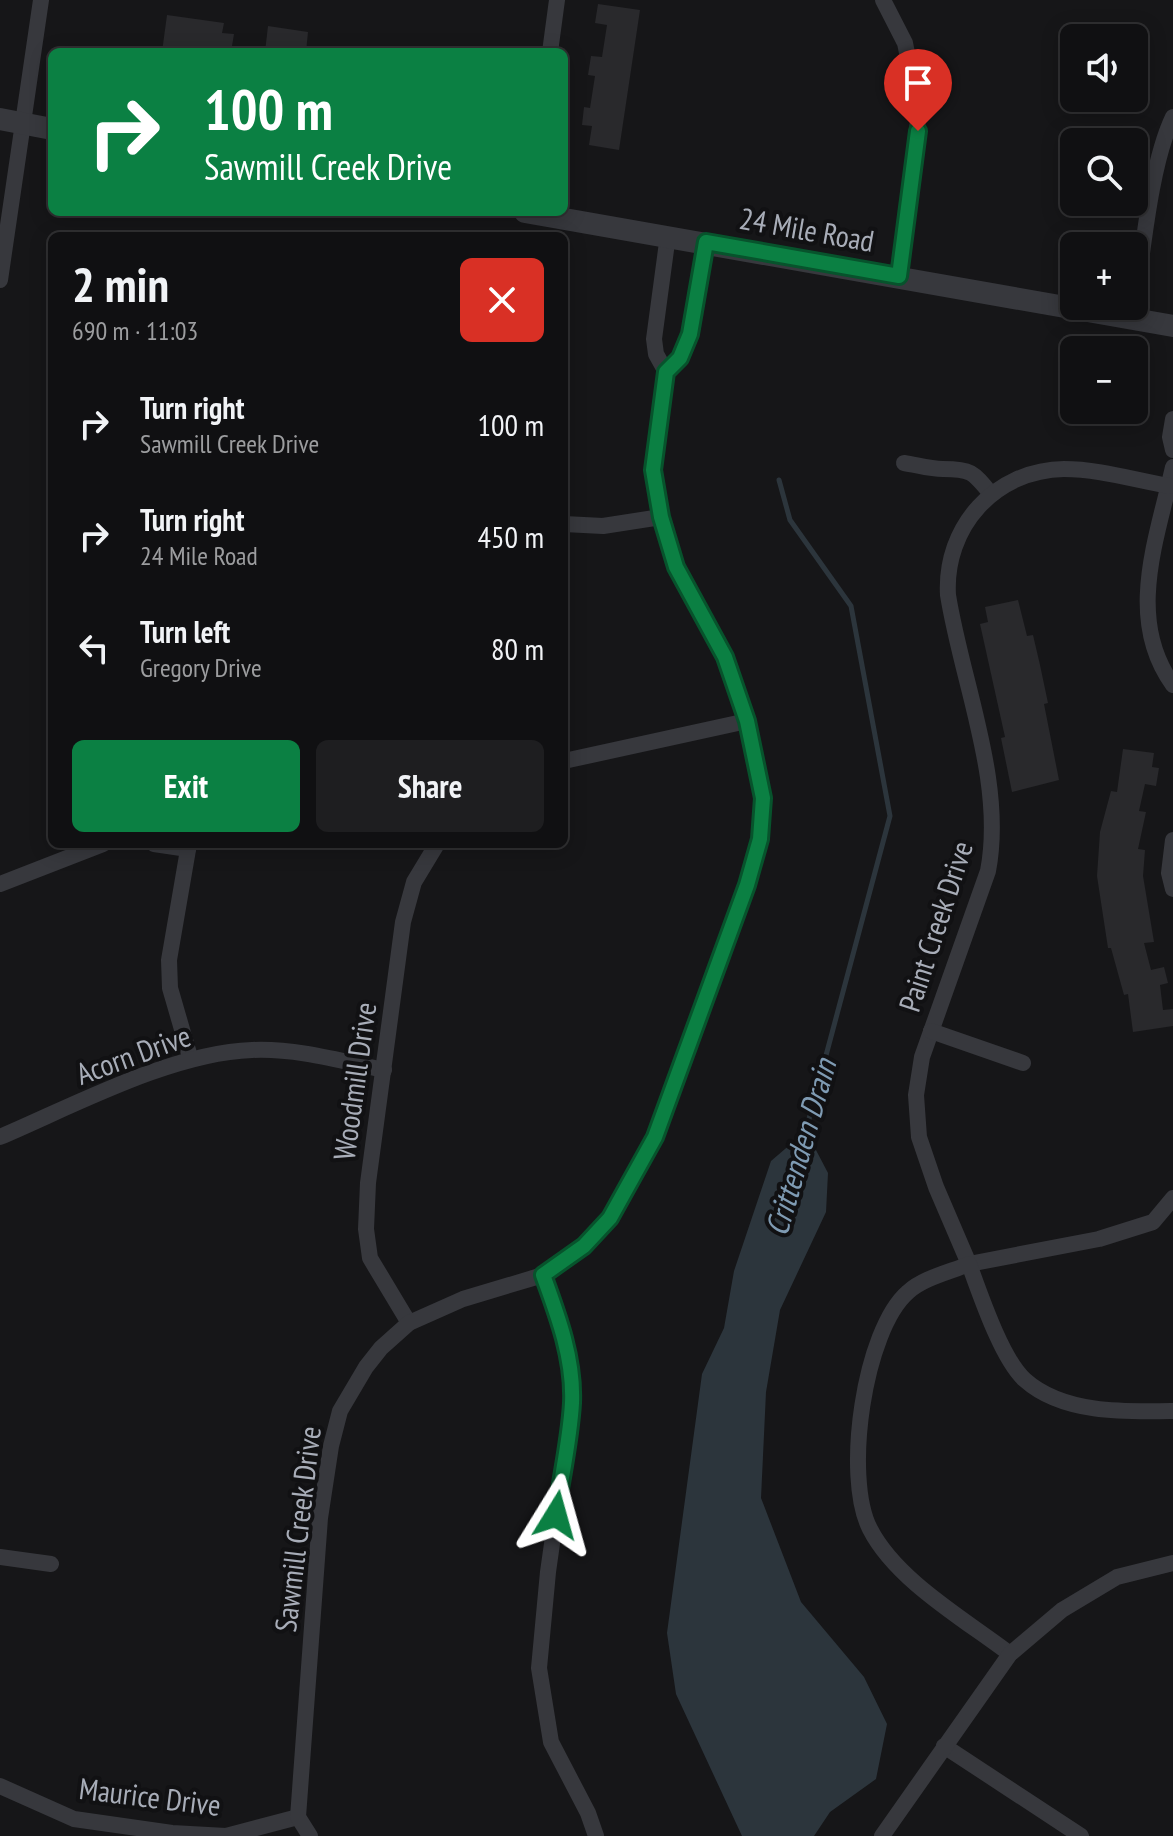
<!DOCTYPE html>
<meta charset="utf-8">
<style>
body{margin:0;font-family:"PT Sans Narrow",sans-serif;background:#1e1e20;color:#f1f3f6;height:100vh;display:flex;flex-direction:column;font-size:30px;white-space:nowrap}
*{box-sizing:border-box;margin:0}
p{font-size:26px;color:#9c9d9f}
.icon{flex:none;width:44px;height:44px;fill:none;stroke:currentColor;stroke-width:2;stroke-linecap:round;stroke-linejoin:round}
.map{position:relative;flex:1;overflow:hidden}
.drawer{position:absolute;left:48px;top:232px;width:520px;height:616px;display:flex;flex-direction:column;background:#101012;border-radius:12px;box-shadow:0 4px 20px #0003,0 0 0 2px #303032}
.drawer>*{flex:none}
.guide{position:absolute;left:48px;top:48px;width:520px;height:168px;border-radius:12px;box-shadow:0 4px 20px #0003,0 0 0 2px #303032;background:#0b8043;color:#fff;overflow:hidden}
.tools{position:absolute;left:1060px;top:24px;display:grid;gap:16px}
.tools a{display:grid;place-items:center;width:88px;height:88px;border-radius:12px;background:#101012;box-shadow:0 4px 20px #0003,0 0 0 2px #303032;font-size:40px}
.pin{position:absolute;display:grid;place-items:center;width:68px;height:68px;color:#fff;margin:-82px -34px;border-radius:50% 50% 50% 0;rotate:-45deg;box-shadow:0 0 8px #0007}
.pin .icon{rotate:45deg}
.me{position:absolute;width:88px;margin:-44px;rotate:8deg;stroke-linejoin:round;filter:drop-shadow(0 0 6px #0008)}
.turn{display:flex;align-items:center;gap:28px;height:168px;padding:0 24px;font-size:36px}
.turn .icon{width:104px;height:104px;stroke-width:2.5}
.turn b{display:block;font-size:56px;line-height:68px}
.round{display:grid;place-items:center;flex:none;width:84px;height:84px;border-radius:12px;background:#1e1e20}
.headline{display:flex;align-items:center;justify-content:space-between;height:136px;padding:0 24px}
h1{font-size:48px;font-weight:700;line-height:60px}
.primary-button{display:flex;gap:16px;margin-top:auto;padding:16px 24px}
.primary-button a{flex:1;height:92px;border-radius:12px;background:#0b8043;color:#fff;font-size:32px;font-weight:700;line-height:92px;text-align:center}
.primary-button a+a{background:#1e1e20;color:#f1f3f6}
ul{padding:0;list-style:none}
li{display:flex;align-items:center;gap:24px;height:112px;padding:0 24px}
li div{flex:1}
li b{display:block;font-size:30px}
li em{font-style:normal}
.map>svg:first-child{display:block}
.water{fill:#2c353c}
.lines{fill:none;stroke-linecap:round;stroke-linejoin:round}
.stream{stroke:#2c353c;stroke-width:5}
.building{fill:#29292c}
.minor{stroke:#37383d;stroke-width:16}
.tertiary{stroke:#37383d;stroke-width:22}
.route-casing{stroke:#07532c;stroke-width:20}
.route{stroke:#0b8043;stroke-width:14}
.labels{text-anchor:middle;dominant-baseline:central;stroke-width:8;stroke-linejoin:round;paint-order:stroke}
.street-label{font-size:30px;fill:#a8adb8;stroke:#111113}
.water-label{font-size:32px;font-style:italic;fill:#7f9bb3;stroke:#111113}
</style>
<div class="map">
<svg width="1173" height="1836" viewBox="0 0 1173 1836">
<rect width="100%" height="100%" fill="#161618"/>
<polygon class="water" points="806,1131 828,1173 826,1212 780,1310 766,1392 761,1498 801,1602 864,1677 887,1724 876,1779 830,1812 814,1836 742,1836 676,1694 667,1633 702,1374 724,1328 734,1271 771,1161"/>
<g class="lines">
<polyline class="stream" points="779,480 790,520 851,606 890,816 805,1134"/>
</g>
<g class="building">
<polygon points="598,4 640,10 619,150 589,145 592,126 582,125 584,107 590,108 595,76 588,75 591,56 602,57 607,25 595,23"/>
<polygon points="167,15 224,23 222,33 234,34 231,52 162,52"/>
<polygon points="268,26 308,32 306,52 265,52"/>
<polygon points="1018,600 1027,636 1033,635 1040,665 1048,703 1044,704 1059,780 1012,792 1001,738 1005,737 980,624 988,622 985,607"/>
<polygon points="1123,749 1154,753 1152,767 1159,768 1156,786 1145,784 1139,811 1146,812 1138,849 1145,850 1143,876 1154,942 1144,943 1151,970 1164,967 1168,983 1160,985 1163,1010 1173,1009 1173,1026 1133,1032 1128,994 1124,995 1111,948 1108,948 1097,876 1100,832 1111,791 1117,792"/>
</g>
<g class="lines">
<g class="minor">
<polyline points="883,0 905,43 919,112 899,276"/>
<polyline points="550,52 557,0"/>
<polyline points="0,280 41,0"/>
<path d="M1133,319c9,-57 16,-152 40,-202"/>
<polyline points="666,372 656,354 654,339 668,235"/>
<polyline points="1173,419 1170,437 1173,450"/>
<path d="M904,463c13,2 26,6 39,6 28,0 30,3 48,25"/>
<path d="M1173,467c-16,72 -48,152 0,218"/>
<path d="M1169,486c-34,-6 -71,-17 -105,-17 -69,1 -120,58 -116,126 14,88 57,187 40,276l-66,186 -6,38 3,42 17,50 33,77 130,-25 54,-17 20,-24"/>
<polyline points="564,524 603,526 661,517"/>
<polyline points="564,761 747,721"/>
<polyline points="1173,840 1169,873 1173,889"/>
<polyline points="154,844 188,849"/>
<polyline points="189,844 169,960 170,988 190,1057"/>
<polyline points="0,884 103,844"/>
<polyline points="931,1031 1023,1063"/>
<path d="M0,1137c75,-32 171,-84 252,-87 44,-2 89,11 132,20"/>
<polyline points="543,1275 557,1314 569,1361 572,1402 548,1572 539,1668 551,1742 588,1813 596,1836"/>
<polyline points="409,1323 370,1258 366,1229 368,1183 403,922 414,882 437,844"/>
<polyline points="0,1557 51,1564"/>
<path d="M1010,1654c-46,-35 -114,-74 -140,-125 -27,-52 -6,-199 38,-237 15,-14 42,-20 61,-28 11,30 33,96 56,116 38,34 101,32 148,31"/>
<polyline points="944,1746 1081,1836"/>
<polyline points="0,1786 74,1819 172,1833 226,1836 298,1817"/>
<polyline points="310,1836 298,1817 320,1518 331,1446 340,1411 366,1367 381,1348 409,1323 463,1299 543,1275 584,1246 610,1218 655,1137 747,885 760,839 763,798 747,721 725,657 676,567 661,517 653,470 666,372 680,358 690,334 706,242"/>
<polyline points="882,1836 1010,1654 1062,1610 1117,1577 1173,1563"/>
</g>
<g class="tertiary">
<polyline points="0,119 52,129"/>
<polyline points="525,212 1173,326"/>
</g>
</g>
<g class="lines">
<defs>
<path id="route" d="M556,1515c5,-37 14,-75 16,-112 2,-44 -14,-87 -29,-128l41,-29 26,-28 45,-81 92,-252 13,-46 3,-41 -16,-77 -22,-64 -49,-90 -15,-50 -8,-47 13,-98 14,-14 10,-24 16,-92 193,34 19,-145"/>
</defs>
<use href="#route" class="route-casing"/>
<use href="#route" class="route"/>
</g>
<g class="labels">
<g class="street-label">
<text transform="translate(807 229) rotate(10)">24 Mile Road</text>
<text transform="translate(935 926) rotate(-72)">Paint Creek Drive</text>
<text transform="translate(133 1054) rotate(-20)">Acorn Drive</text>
<text transform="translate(354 1081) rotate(-82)">Woodmill Drive</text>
<text transform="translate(297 1529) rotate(-83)">Sawmill Creek Drive</text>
<text transform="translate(150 1796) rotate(7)">Maurice Drive</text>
</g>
<g class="water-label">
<text transform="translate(800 1147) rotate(-74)">Crittenden Drain</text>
</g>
</g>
</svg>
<div class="tools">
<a><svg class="icon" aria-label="sound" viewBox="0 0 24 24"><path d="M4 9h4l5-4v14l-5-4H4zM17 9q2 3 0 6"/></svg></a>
<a><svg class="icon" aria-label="search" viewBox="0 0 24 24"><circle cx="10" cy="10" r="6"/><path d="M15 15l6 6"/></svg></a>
<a>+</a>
<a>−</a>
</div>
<div class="pin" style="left:918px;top:131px;background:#d93025"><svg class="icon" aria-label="arrive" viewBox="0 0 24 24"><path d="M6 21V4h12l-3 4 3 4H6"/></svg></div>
<svg class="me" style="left:556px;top:1515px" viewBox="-20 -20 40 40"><path d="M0-17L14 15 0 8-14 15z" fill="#0b8043" stroke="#fff" stroke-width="4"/></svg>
<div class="guide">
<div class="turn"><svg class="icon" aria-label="right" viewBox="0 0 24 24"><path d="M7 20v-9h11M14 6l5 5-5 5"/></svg><div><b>100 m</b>Sawmill Creek Drive</div></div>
</div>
<section class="drawer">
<div class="headline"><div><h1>2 min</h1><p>690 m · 11:03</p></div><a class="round" style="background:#d93025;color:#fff"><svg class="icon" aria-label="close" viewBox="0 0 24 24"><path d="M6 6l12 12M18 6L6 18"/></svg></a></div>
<ul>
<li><svg class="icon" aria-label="right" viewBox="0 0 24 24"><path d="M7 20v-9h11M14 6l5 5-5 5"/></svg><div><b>Turn right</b><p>Sawmill Creek Drive</p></div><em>100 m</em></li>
<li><svg class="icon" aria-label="right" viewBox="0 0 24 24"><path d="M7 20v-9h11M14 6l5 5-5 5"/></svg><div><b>Turn right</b><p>24 Mile Road</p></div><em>450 m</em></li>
<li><svg class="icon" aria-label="left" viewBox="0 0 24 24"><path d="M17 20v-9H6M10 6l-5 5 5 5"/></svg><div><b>Turn left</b><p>Gregory Drive</p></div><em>80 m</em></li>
</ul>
<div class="primary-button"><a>Exit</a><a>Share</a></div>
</section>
</div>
